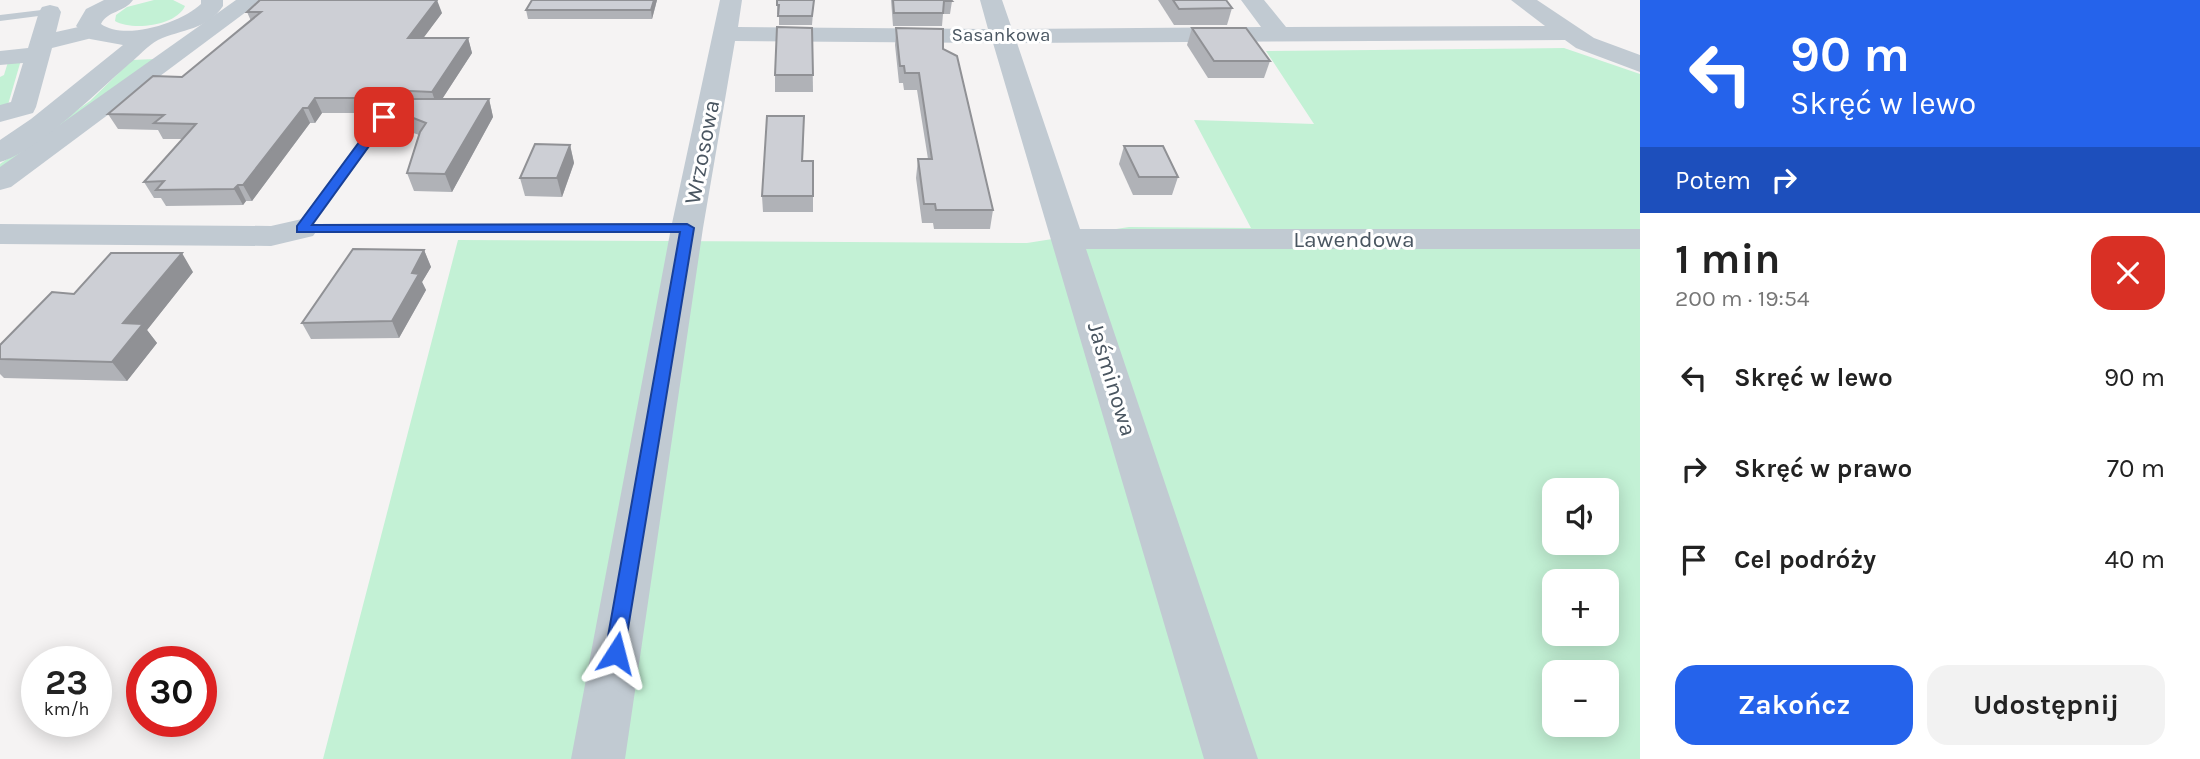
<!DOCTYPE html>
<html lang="pl">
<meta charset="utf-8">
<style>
body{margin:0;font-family:Karla,sans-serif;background:#f2f2f2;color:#222;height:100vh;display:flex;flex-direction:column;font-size:26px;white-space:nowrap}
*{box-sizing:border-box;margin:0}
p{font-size:23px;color:#767676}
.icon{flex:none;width:38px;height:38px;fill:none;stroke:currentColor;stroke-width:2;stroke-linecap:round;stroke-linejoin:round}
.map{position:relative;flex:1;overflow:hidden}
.panel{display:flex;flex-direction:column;background:#fff;width:560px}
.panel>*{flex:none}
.banner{background:#2563eb;color:#fff;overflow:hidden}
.fabs{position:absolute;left:1542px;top:478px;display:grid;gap:14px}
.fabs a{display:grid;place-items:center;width:77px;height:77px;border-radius:14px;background:#fff;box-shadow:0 4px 18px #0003;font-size:35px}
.speed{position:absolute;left:21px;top:646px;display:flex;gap:14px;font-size:35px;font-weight:700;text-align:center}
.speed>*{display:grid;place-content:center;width:91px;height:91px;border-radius:50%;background:#fff;box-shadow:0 4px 18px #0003;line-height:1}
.speed small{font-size:18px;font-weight:400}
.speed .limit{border:10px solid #d22;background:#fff;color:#111}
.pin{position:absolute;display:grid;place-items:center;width:60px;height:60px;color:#fff;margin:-30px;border-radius:14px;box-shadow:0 4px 10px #0006}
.me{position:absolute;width:77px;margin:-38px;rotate:9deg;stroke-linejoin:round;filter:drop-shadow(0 0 5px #0008)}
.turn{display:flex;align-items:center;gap:24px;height:147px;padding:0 35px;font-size:32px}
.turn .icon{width:91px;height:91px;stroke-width:2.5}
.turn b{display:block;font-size:49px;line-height:60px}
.then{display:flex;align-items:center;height:66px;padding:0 35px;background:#0003;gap:14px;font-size:26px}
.round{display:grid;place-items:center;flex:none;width:74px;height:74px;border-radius:21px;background:#f2f2f2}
.head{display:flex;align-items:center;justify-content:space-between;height:119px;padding:0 35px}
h1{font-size:42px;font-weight:700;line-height:52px}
.cta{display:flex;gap:14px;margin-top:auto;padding:14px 35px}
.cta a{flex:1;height:80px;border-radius:21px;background:#2563eb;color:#fff;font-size:28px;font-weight:700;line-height:80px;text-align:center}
.cta a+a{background:#f2f2f2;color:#222}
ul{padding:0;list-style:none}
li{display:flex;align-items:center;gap:21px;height:91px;padding:0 35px}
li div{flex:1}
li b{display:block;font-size:26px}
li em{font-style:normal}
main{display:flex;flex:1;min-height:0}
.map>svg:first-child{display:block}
.green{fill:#c3f1d5;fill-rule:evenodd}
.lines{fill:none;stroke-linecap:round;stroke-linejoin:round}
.service{fill:#c1cad2;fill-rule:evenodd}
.minor{fill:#c1cad2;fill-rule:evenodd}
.tertiary{fill:#c1cad2;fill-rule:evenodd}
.wall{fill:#b0b2b7}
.shaded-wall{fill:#909195}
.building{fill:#cdcfd5;stroke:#909195;stroke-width:2}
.route{fill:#2563eb;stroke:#184099;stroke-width:2}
.labels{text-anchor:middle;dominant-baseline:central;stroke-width:6;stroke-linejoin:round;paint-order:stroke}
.far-street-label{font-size:19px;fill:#4a5661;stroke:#fff}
.street-label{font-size:23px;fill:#4a5661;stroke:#fff}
</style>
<main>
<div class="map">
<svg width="1640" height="759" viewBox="0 0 1640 759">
<rect width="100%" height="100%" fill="#f5f3f3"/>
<g class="green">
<path d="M154,0h19l12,6c-9,20 -53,25 -70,15l1,-6 11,-8z"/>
<path d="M1564,48l76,26v685h-1317l135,-519 569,3 102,-16 122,1 -57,-108 120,4 -48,-73zM1554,490h52v52h-52zM1554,581h52v53h-52zM1554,672h52v52h-52z"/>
<polygon points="155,59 0,170 0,164 90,101 132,60"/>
<polygon points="21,60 7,108 0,110 0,77 4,75 8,62"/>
</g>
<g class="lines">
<g class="service">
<polygon points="50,9 54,10 54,14 0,21 0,15"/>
<polygon points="384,113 391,117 314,224 687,223 695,228 687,233 296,232 294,229 296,226 379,114"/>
</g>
<g class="minor">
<polygon points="236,0 262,0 11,187 0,190 0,167"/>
<polygon points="720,0 742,0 738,27 988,29 980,0 1002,0 1012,29 1261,27 1241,0 1264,0 1286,27 1545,26 1511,0 1537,0 1594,38 1640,55 1640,72 1576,48 1565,40 1017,43 1080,229 1640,229 1640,249 1086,249 1258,759 1204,759 993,43 735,41 703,228 625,759 571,759 671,228"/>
<polygon points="50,5 58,7 61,12 56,32 92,24 100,26 104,31 100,36 52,48 36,107 33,113 0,122 0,105 11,102 23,63 0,65 0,51 28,48 39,12 42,7"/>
<polygon points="302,219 313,222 318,229 313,236 271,246 0,244 0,224 271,226"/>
</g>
<path class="tertiary" d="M104,0h29c-8,12 -26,11 -32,24 24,17 80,-1 100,-20v-4h22v6c-16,24 -41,23 -65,34 -10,5 -20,17 -29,24 -31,27 -92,88 -129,98v-22l31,-21 92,-74 -33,-6 -14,-13 10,-17z"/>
</g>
<g class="wall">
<polygon points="532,0 657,0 652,19 528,19 526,10"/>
<polygon points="814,0 812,25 779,25 779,14 777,14 777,5"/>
<polygon points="891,0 952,1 950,14 943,14 942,26 893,26"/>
<polygon points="1158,0 1226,0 1232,8 1227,25 1174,25"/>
<polygon points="247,12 442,13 423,38 468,38 472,53 442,99 489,99 493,117 452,192 414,191 407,173 419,135 389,124 383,106 384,104 372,104 364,113 322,113 315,123 310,123 252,201 246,201 243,205 166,206 161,198 154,198 144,182 182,139 163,139 158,130 118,129 108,114 182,77 251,21"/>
<polygon points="812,28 813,92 775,92 775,75"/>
<polygon points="896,28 943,49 993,210 990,229 934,229 933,223 922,223 916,178 918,159 928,159 917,90 904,90 903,83 899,83 895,45"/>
<polygon points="1192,28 1270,61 1264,78 1208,78 1187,45"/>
<polygon points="804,116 803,161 813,161 813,212 763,212 762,196"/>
<polygon points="570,145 574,163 562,197 525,196 520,178"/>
<polygon points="1124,146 1178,177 1172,195 1133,195 1119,164"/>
<polygon points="424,250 431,267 422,282 426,290 399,338 311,339 302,323"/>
<polygon points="193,272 147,330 157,343 127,381 4,378 0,374 0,345 74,294"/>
</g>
<g class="shaded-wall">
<polygon points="437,0 442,13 413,52 408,38"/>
<polygon points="654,0 657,0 652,19 651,10"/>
<polygon points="468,38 472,53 437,107 432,92"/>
<polygon points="366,89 372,104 364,113 358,98"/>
<polygon points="315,98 322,113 315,123 308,108"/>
<polygon points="489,99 493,117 452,192 445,174"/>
<polygon points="303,108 310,123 252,201 243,185"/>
<polygon points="570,145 574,163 562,197 557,178"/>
<polygon points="238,185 246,201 243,205 234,189"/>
<polygon points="424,250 431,267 422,282 426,290 399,338 392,321 412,273"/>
<polygon points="182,253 193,272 147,330 157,343 127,381 112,362 123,323"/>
</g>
<g class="building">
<polygon points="260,0 437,0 408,38 468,38 432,92 366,89 358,98 315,98 308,108 303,108 243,185 238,185 234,189 156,190 164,181 144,182 196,124 154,123 164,115 108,114 153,76 182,77 261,12 247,12"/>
<polygon points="532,0 654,0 651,10 526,10"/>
<polygon points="777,0 814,0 812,16 778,16 779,5 777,5"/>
<polygon points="893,0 951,0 952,1 944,1 943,13 894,13"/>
<polygon points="1173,0 1226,0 1232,8 1179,9"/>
<polygon points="777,27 812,28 813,75 775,75"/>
<polygon points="896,28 943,29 943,49 957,56 993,210 936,210 935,204 924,204 918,159 932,159 919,73 905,73 904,66 900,66"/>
<polygon points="1192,28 1246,28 1270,61 1214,61"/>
<polygon points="387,99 489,99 445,174 407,173 420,132 426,123 383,106"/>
<polygon points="767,116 804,116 802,161 813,161 813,196 762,196"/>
<polygon points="535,144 570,145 557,178 520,178"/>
<polygon points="1124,146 1163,146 1178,177 1139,177"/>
<polygon points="353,249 424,250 412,273 419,274 392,321 302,323"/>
<polygon points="111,253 182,253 123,323 143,324 112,362 0,359 0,345 52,292 74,294"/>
</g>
<polygon class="route" points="380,114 390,117 312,225 687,224 694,228 623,659 616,662 609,659 605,653 680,232 297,232 297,226"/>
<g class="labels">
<g class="far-street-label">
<text x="1001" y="35">Sasankowa</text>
</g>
<g class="street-label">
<text transform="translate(702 152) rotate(-79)">Wrzosowa</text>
<text x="1354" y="239">Lawendowa</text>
<text transform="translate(1112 379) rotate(73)">Jaśminowa</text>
</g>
</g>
</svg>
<div class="fabs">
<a><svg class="icon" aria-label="sound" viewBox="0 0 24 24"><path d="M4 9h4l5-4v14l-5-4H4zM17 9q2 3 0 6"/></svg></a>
<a>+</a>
<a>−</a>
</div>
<div class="speed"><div>23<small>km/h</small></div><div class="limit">30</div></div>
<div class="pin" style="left:384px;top:117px;background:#d93025"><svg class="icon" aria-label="arrive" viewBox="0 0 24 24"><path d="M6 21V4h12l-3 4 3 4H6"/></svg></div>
<svg class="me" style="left:616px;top:653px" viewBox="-20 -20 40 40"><path d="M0-17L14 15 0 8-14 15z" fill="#2563eb" stroke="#fff" stroke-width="4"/></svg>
</div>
<section class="panel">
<div class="banner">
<div class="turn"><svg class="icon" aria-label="left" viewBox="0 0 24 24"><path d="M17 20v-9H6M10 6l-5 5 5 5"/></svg><div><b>90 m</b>Skręć w lewo</div></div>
<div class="then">Potem<svg class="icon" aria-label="right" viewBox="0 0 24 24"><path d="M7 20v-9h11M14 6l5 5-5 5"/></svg></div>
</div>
<div class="head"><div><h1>1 min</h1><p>200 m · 19:54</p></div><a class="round" style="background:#d93025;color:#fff"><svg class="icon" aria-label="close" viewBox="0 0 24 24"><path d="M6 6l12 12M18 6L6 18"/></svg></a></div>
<ul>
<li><svg class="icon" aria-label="left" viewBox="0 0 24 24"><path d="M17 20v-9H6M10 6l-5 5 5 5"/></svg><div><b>Skręć w lewo</b></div><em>90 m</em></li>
<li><svg class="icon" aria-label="right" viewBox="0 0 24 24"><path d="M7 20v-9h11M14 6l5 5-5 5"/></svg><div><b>Skręć w prawo</b></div><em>70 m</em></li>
<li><svg class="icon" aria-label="arrive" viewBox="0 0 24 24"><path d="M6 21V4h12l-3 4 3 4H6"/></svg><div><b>Cel podróży</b></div><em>40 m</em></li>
</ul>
<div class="cta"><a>Zakończ</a><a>Udostępnij</a></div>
</section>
</main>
